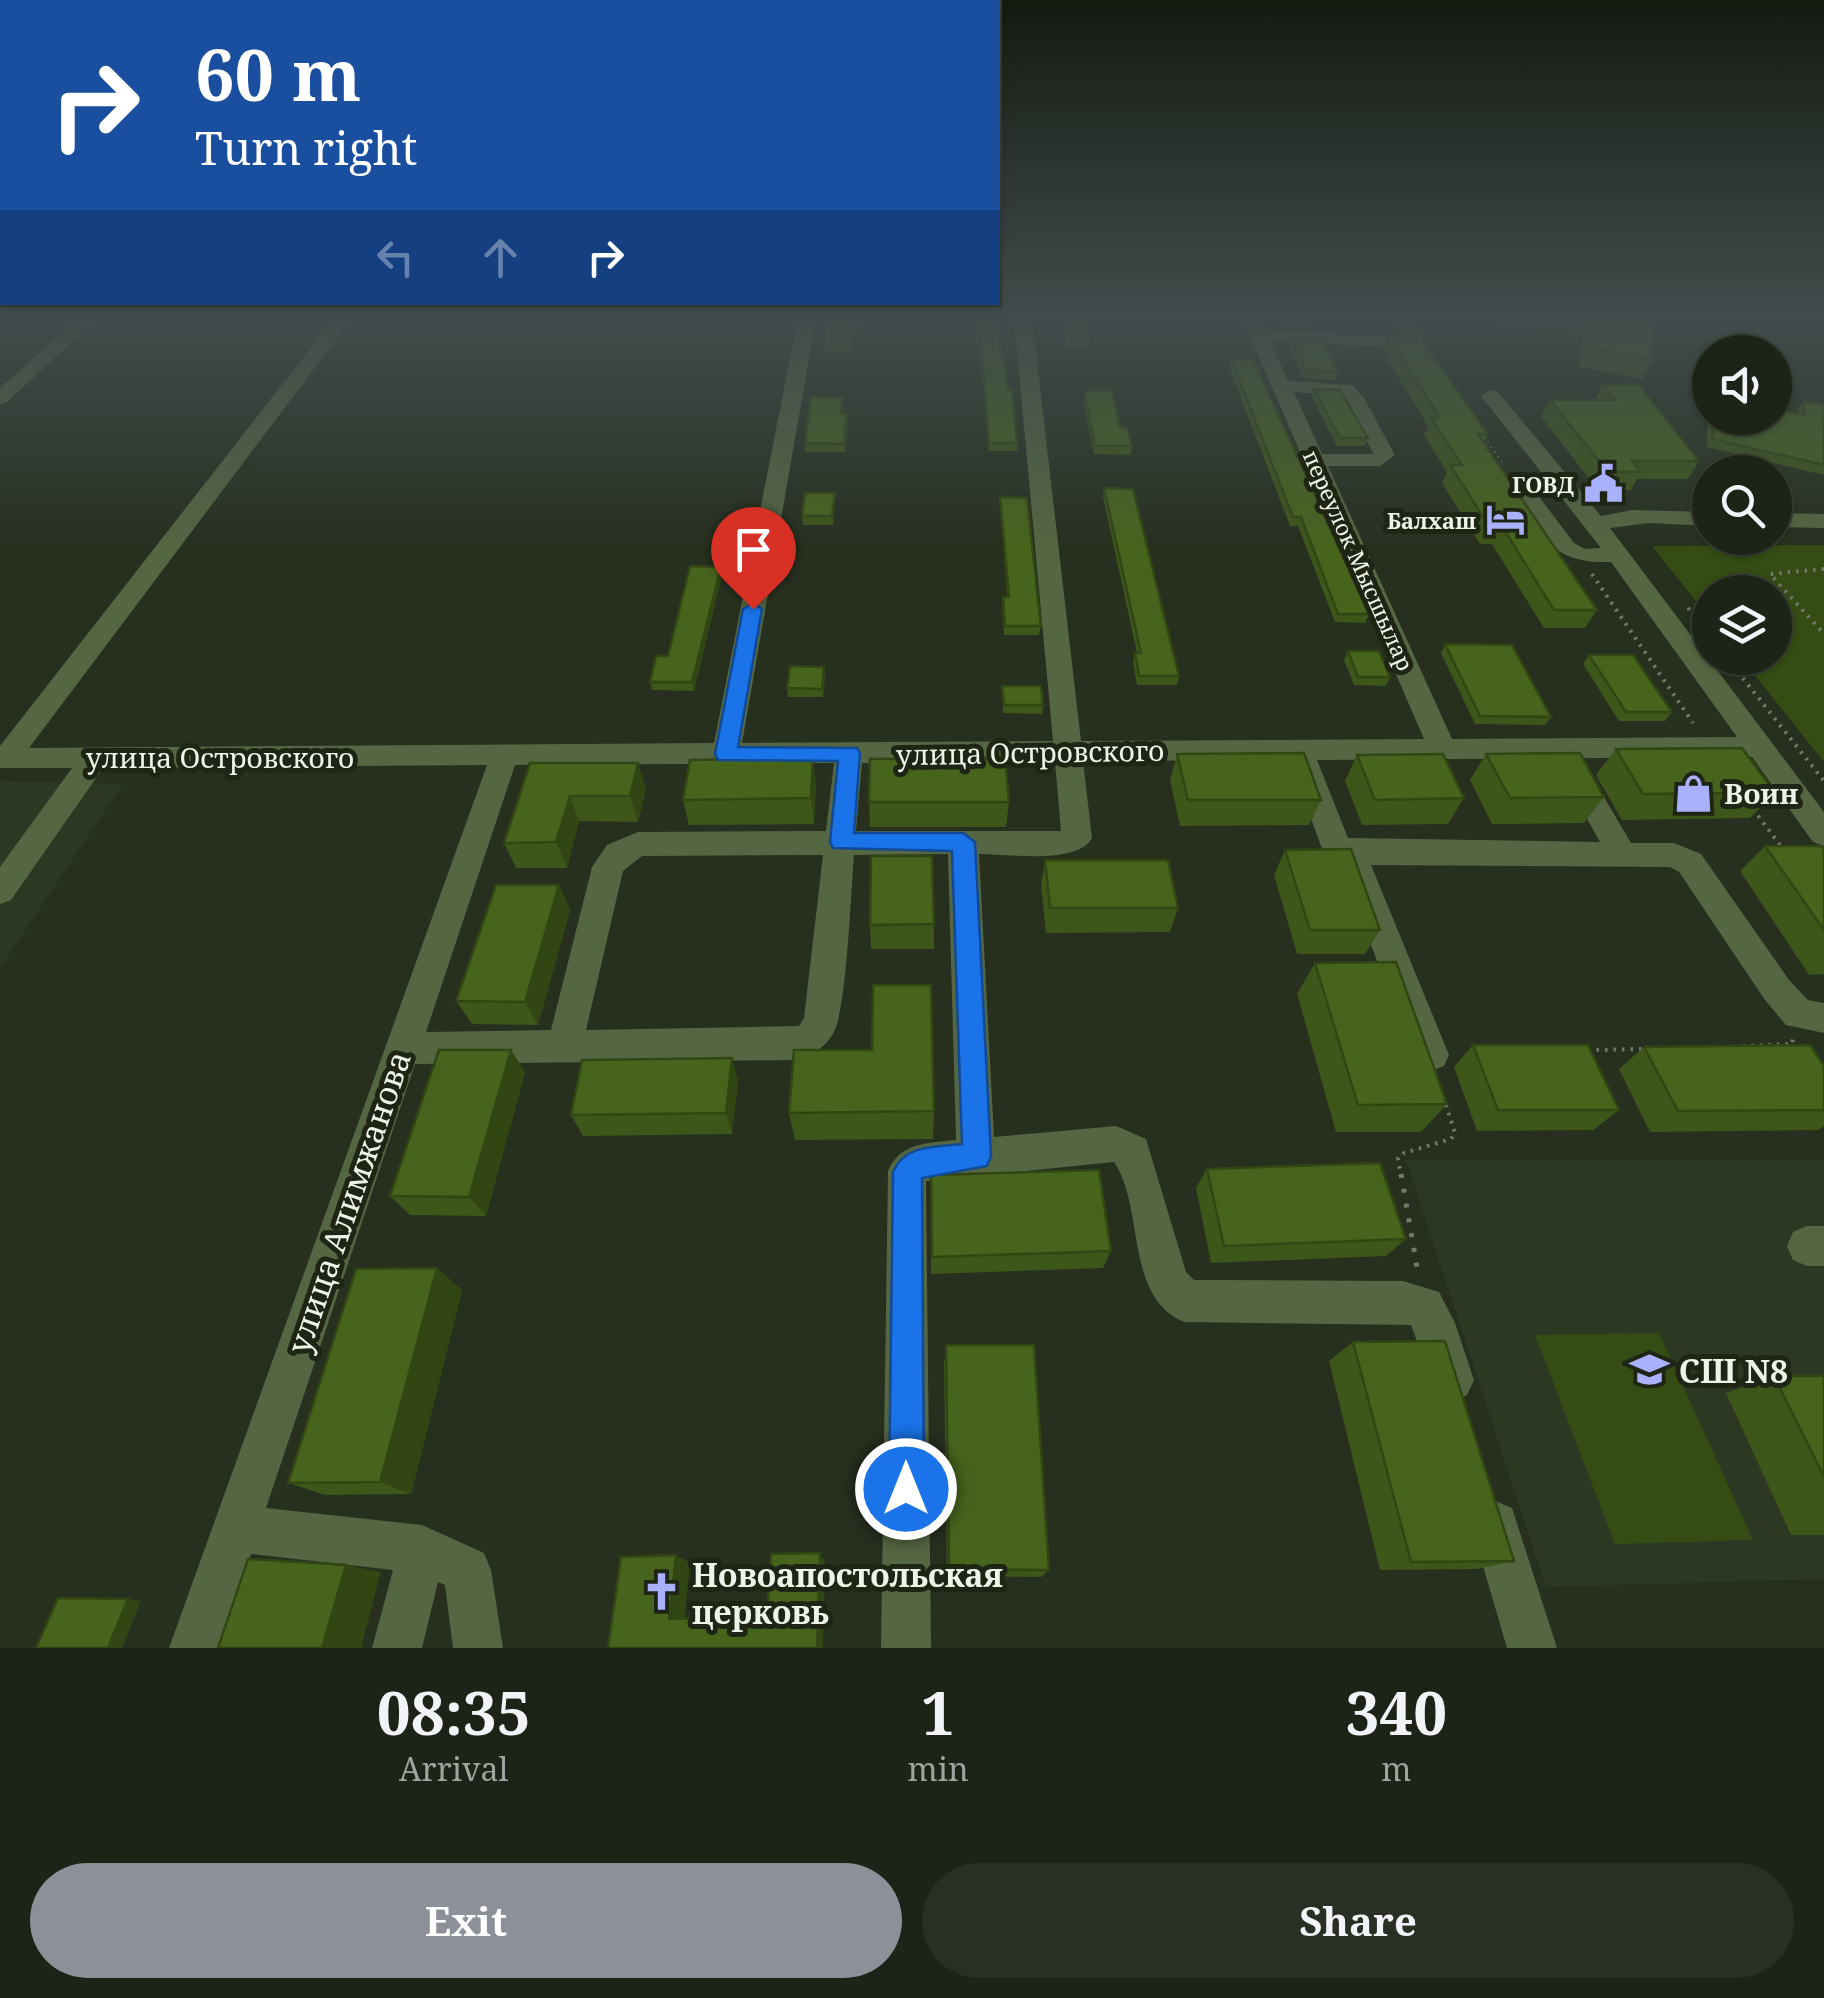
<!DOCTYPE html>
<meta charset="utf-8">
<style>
body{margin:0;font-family:"Noto Serif",serif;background:#2a2f24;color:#f1f3f6;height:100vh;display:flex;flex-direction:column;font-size:38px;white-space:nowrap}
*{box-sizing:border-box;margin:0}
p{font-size:32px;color:#a0a4a1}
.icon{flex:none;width:55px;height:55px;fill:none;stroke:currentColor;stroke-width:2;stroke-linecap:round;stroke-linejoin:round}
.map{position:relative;height:1648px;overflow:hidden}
.side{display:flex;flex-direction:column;background:#1d2317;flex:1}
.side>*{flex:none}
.hud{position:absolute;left:0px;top:0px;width:1000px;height:305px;box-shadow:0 2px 8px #0004,0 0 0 2px #3b4036;background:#1a4fa0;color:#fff;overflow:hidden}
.buttons{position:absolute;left:1692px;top:335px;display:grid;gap:20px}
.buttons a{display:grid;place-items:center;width:100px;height:100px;border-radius:50%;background:#1d2317;box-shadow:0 2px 8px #0004,0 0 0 2px #3b4036;font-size:50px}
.pin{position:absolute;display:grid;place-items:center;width:85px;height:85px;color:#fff;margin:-102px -42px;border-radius:50% 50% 50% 0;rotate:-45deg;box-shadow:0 0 10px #0007}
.pin .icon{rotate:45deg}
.me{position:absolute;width:110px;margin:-55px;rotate:0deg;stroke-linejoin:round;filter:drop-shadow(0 0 8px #0008)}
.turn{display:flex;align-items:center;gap:35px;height:210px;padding:0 30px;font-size:45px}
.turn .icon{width:130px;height:130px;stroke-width:2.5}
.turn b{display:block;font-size:70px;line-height:85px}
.lanes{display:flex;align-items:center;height:95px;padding:0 30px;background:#0003;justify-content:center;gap:50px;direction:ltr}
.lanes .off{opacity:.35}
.eta{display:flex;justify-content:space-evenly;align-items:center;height:170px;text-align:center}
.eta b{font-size:60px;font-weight:700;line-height:70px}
.cta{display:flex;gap:20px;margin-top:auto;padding:20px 30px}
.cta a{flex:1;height:115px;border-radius:60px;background:#8c9099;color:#fff;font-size:40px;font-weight:700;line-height:115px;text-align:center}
.cta a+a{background:#2a2f24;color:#f1f3f6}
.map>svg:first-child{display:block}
.built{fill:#2d3822}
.green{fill:#354c14}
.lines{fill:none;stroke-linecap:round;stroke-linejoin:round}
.path-far2{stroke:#73796b;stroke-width:2.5;stroke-dasharray:1 5;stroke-linecap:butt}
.path-far1{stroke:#73796b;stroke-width:4;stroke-dasharray:2.5 6;stroke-linecap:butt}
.path{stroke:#73796b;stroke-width:5;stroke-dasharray:4 11;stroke-linecap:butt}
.minor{fill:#556642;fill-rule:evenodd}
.wall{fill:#3d5619}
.shaded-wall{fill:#324614}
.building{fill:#47641d;stroke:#324614;stroke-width:2.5}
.route{fill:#1a73e8;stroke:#114b97;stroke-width:2.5}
.labels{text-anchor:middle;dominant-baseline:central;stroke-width:10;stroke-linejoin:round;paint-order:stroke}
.far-poi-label{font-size:22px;font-weight:bold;fill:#eef3e8;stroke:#1e2515;text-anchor:end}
.far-street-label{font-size:22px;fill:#eef3e8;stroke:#1e2515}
.street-label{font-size:28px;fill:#eef3e8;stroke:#1e2515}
.poi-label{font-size:28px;font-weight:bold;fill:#eef3e8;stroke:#1e2515;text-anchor:start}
.near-street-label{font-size:32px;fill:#eef3e8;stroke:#1e2515}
.near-poi-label{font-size:32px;font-weight:bold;fill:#eef3e8;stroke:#1e2515;text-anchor:start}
</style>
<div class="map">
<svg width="1824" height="1648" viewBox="0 0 1824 1648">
<rect width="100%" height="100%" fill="#272f1f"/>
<g class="built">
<polygon points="0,781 123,784 0,968"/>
<polygon points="1406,1160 1824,1160 1824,1579 1546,1587"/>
</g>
<g class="green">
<polygon points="1824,545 1824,762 1741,658 1775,658 1775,592 1710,592 1710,619 1652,546"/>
<polygon points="1659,1333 1753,1540 1615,1544 1535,1335"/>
</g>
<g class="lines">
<polyline class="path-far2" points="1484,437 1505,466"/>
<g class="path-far1">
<polyline points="1824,569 1770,574 1824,634"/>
<polyline points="1592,574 1693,723"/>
<polyline points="1688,608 1710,636"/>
<polyline points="1727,658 1824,781"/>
<polyline points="1753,809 1783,849"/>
<polyline points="1743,1046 1792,1044 1793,1038"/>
<polyline points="1588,1050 1644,1049"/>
<polyline points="1401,1177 1398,1158 1404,1153 1451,1139 1455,1133 1446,1105"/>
</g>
<polyline class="path" points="1401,1174 1418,1273"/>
<g class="minor">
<polygon points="78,318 97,318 7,402 0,404 0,388"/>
<path d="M334,318h18l-323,430 685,-5 84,-425h18l-74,425 311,-2 -39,-423h18l49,423 343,-2 -182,-421h18l5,12 139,7 -11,-19h18l12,19 -14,11 -139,-7 18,40 64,4 12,13 31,57 -15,11h-52l124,273 285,-2 -126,-175c-64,2 -68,-29 -103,-75l-3,-5 3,-5h16l50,66 11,6 16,-1 -120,-152 10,-6 7,2 103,124 31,-6 78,2v14l-61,-3 -39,5 214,284v34l-11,-4 -61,-85 -435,3 31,78 252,4 -39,-70 4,-7 10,-4 10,4 46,78h43l27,11 88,126 19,20 16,3v30l-38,-8 -21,-25 -86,-128 -9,-5 -299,-2 78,190 -5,11 -13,5 -13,-5 -5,-11 -74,-194 -14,-7 -4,-8 -29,-80 3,-6 -212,1 9,77c-14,27 -84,16 -113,16l15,283 122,-11 30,13 40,133 8,8 209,1 36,11 16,31 19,57 -7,15 -15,7 -15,-7 -26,-70 -227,-3c-60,-25 -39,-115 -70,-160l-188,19 5,467h-50l7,-477c12,-29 41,-28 68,-31l-8,-286 -94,1c-3,35 -7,152 -20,177 -9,16 -20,22 -36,28l-383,4 -149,444 156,17 62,28 7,17 12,78h-50l-8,-63 -7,-3 -16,66h-50l21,-78 -142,-16 -32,94h-50l318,-883 -384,3 -92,132 -11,4v-37l72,-99h-72v-22zM1294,392l46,3 34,59h-52zM1055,762l6,69h-205l6,-68zM834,763l-8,68 -188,1 -31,13 -15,22 -41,163 -125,2 89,-267zM823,855l-19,163 -5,8 -213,4 37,-159 19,-15z"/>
<polygon points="1775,513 1824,514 1824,528 1775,527"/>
<polygon points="1807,1226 1824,1226 1824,1266 1807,1266 1793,1260 1787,1246 1793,1232"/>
<polygon points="1495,1501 1512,1508 1557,1648 1507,1648 1471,1525 1478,1508"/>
</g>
</g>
<g class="wall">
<polygon points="861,318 860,332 853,332 850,353 825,352 824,344"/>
<polygon points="974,318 996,318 1001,355 1017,443 1017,451 989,451 979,344 976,344"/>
<polygon points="1062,318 1087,318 1091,338 1090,346 1066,346"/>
<polygon points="1276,318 1311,318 1312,321 1310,328 1280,327"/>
<polygon points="1499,318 1653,318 1653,359 1642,379 1580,367 1583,334 1503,328"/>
<polygon points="1388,334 1488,434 1484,443 1597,610 1585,628 1544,628 1492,544 1480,544 1442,483 1447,472 1424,435 1428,426 1382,350"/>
<polygon points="1291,338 1338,372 1335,380 1304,378 1289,346"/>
<polygon points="1231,359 1369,614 1365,623 1335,622 1298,526 1290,526 1229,367"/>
<polygon points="1603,385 1699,461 1688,479 1637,479 1631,490 1598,490 1541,417 1550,400 1595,400"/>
<polygon points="1314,389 1368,438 1365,446 1337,446 1312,397"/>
<polygon points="1084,391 1120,427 1132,446 1131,455 1094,454 1083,399"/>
<polygon points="1804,401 1824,405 1824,475 1707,447 1708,405 1710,402 1710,418 1775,418 1798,414 1798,409"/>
<polygon points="843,406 842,414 848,422 845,452 805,452 805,443"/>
<polygon points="1104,488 1179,676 1177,685 1137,685 1133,662 1135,653 1137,653 1103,497"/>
<polygon points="835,493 833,525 803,525 802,516"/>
<polygon points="1000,497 1041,626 1039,635 1004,635 1002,606 1003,597 1007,597"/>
<polygon points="722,575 694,691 652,690 650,682"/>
<polygon points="1445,644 1551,717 1545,725 1475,724 1441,653"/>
<polygon points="1348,651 1390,677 1386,686 1354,685 1344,660"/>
<polygon points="1589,655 1672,712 1665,721 1619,721 1583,664"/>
<polygon points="825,676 823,697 788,697 787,688"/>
<polygon points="1002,686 1043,705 1042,714 1003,713"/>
<polygon points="1616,749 1775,793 1750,818 1622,820 1596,775"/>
<polygon points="1177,754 1321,800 1309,825 1180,826 1170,780"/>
<polygon points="1486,754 1604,797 1584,823 1492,824 1470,780"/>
<polygon points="1357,755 1464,798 1448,824 1362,825 1345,781"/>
<polygon points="530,763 646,789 638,822 579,821 567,868 516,868 504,843"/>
<polygon points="816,784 814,824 689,825 683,800"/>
<polygon points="869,802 1009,802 1006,827 870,827"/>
<polygon points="1765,846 1824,849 1824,974 1809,975 1740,871"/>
<polygon points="1285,850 1380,930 1365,954 1297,954 1274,875"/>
<polygon points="1045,860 1178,908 1170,932 1046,933 1041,885"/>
<polygon points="559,885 570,910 538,1025 472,1024 456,1001"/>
<polygon points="934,924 934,949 871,949 870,925"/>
<polygon points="1315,963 1447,1104 1421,1132 1336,1132 1297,994"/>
<polygon points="1473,1045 1619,1110 1593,1130 1477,1131 1454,1067"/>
<polygon points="1644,1047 1824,1066 1824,1126 1818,1130 1650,1132 1619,1069"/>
<polygon points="525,1072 486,1216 410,1215 390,1196"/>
<polygon points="738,1080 732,1134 583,1136 571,1115"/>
<polygon points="934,1111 933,1139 795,1140 789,1113"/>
<polygon points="1207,1169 1406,1239 1386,1256 1211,1263 1196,1188"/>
<polygon points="931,1175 1111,1251 1103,1268 931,1274"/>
<polygon points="462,1290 411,1494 325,1495 288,1483"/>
<polygon points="1353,1342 1514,1561 1477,1569 1380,1570 1329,1361"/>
<polygon points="946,1345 1049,1570 1041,1577 947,1576 944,1363"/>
<polygon points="1774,1376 1824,1376 1824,1535 1791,1535 1726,1393"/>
</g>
<g class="shaded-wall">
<polygon points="721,567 722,575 694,691 692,682"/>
<polygon points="813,758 816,784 814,824 811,798"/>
<polygon points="638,763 646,789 638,822 630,796"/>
<polygon points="570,796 579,821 567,868 556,842"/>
<polygon points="559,885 570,910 538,1025 525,1002"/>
<polygon points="511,1050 525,1072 486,1216 469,1197"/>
<polygon points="732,1058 738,1080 732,1134 726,1113"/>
<polygon points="437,1268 462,1290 411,1494 380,1482"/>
<polygon points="820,1553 825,1561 823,1648 817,1648"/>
<polygon points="676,1555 690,1563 684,1623 669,1619"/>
<polygon points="346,1565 381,1572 361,1648 322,1648"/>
<polygon points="128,1599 141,1601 122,1648 108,1648"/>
</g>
<g class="building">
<polygon points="827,318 860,318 860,324 852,324 850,345 824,344"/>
<polygon points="975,318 996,318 1001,355 1004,355 1008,390 1012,390 1017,443 989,443 980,336 976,336"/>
<polygon points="1064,318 1087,318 1091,338 1067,338"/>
<polygon points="1281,318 1311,318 1312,321 1282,319"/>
<polygon points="1592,318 1653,318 1653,359 1590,348"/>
<polygon points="1388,334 1417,334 1488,434 1478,434 1597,610 1554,610 1502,526 1489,526 1450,465 1462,465 1431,418 1440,418"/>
<polygon points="1291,338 1322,339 1338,372 1306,370"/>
<polygon points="1231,359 1253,359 1369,614 1338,614 1301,517 1293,517"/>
<polygon points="1603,385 1639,385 1699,461 1632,461 1641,472 1608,472 1550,400 1615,400"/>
<polygon points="1314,389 1340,390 1368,438 1340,438"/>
<polygon points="1084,391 1112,391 1120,427 1127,427 1132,446 1095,446"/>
<polygon points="811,397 843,398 841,414 847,414 844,444 805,443"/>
<polygon points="1804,401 1824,405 1824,465 1713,439 1713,418 1775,418 1775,409 1805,415"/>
<polygon points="1104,488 1133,489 1179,676 1139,676 1135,653 1141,653"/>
<polygon points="805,493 835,493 832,516 802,516"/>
<polygon points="1000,497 1027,498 1041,626 1005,626 1003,597 1009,597"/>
<polygon points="690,566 721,567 692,682 650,682 656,656 668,656"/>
<polygon points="1445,644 1512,645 1551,717 1480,716"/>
<polygon points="1348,651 1379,651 1390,677 1358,677"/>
<polygon points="1589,655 1633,655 1672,712 1626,712"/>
<polygon points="790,666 824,667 822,689 787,688"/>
<polygon points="1002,686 1041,686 1043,705 1004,705"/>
<polygon points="1742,748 1775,793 1643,794 1616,749"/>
<polygon points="1304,753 1321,800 1188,800 1177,754"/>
<polygon points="1580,753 1604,797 1510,798 1486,754"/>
<polygon points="1443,754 1464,798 1375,800 1357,755"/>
<polygon points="813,758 811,798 683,800 690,760"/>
<polygon points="1005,758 1009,802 869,802 870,759"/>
<polygon points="530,763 638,763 630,796 570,796 556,842 504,843"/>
<polygon points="1765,846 1821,846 1824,849 1824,930"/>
<polygon points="1351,849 1380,930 1310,930 1285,850"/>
<polygon points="871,856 932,856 934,924 870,925"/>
<polygon points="1045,860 1168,860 1178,908 1050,908"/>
<polygon points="496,885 559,885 525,1002 456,1001"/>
<polygon points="1396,962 1447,1104 1358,1105 1315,963"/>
<polygon points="873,985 931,985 934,1111 789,1113 794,1050 872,1050"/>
<polygon points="1473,1045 1588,1045 1619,1110 1498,1110"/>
<polygon points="1810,1045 1824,1066 1824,1110 1678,1111 1644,1047"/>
<polygon points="439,1050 511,1050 469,1197 390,1196"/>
<polygon points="732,1058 726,1113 571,1115 582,1060"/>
<polygon points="1380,1163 1406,1239 1224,1246 1207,1169"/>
<polygon points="1099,1170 1111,1251 932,1257 931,1175"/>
<polygon points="437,1268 380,1482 288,1483 356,1269"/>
<polygon points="1445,1341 1514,1561 1411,1562 1353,1342"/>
<polygon points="946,1345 1034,1345 1049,1570 949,1569"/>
<polygon points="1774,1376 1824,1376 1824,1477"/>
<polygon points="820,1553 817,1648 608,1648 621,1557 676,1555 669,1619 767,1617 771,1554"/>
<polygon points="248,1559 346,1565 322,1648 218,1648"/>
<polygon points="58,1598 128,1599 108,1648 36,1648"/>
</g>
<linearGradient id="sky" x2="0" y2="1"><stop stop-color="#151a11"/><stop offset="0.58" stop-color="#414d4d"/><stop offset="1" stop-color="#414d4d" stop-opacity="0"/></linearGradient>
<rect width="1824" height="549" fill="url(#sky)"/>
<path class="route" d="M753,603l9,6 -24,138 119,1 3,5 -6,80h109l12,9 16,314 -4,10 -65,12 2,311 -5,13 -13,5 -12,-5 -5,-13 4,-317c12,-28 43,-25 69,-28l-10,-293 -119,-3 -3,-6 8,-81 -120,-1 -3,-6 28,-145z"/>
<defs>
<symbol id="civic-bare" viewBox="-9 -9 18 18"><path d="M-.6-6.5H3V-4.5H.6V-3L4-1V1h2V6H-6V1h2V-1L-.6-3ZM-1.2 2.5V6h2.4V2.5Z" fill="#a9b0fc" stroke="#1e2515" stroke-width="2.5" paint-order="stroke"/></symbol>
<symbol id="hotel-bare" viewBox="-9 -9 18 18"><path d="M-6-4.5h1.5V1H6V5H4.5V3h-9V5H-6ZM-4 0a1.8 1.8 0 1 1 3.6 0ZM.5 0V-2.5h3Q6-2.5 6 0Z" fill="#a9b0fc" stroke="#1e2515" stroke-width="2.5" paint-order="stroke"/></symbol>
<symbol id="shop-bare" viewBox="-9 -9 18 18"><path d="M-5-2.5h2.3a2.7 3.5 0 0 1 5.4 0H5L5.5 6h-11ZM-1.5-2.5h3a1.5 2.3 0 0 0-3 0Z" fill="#a9b0fc" stroke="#1e2515" stroke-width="2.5" paint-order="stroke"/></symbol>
<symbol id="school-bare" viewBox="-9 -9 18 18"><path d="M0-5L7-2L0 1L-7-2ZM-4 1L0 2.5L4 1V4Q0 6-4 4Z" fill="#a9b0fc" stroke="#1e2515" stroke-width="2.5" paint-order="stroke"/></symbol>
<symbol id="church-bare" viewBox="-9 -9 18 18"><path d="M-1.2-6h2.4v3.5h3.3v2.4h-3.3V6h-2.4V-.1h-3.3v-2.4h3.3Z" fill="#a9b0fc" stroke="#1e2515" stroke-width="2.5" paint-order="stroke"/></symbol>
</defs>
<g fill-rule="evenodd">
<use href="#civic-bare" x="1576" y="456" width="55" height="55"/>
<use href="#hotel-bare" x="1478" y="492" width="55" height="55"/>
<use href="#shop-bare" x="1666" y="766" width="55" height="55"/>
<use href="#school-bare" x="1622" y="1342" width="55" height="55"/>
<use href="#church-bare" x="634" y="1564" width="55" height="55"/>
</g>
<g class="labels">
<g class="far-poi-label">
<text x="1574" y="484">ГОВД</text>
<text x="1476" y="520">Балхаш</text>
</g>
<g class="far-street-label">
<text transform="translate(1359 560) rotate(66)">переулок Мысшылар</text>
</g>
<g class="street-label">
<text transform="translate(1030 752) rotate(-1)">улица Островского</text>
<text x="220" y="757">улица Островского</text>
</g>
<g class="poi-label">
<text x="1724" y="793">Воин</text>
</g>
<g class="near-street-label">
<text transform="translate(348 1202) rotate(-71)">улица Алимжанова</text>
</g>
<g class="near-poi-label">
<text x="1679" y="1370">СШ N8</text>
<text x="692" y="1574">Новоапостольская<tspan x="692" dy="37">церковь</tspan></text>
</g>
</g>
</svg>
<div class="buttons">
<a><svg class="icon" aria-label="sound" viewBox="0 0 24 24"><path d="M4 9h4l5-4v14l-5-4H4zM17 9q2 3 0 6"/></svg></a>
<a><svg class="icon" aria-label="search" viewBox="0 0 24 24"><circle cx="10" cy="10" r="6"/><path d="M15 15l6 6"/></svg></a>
<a><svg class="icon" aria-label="layers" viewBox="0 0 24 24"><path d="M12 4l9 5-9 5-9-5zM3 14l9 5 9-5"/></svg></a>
</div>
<div class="pin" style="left:753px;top:609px;background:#d93025"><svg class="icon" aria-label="arrive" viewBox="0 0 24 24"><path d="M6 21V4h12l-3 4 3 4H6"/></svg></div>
<svg class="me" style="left:906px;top:1489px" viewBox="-20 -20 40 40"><circle r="17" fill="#1a73e8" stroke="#fff" stroke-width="3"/><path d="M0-11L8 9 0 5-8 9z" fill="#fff"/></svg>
<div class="hud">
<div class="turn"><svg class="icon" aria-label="right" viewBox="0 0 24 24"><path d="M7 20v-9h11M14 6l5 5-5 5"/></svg><div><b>60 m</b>Turn right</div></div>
<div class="lanes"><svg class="icon off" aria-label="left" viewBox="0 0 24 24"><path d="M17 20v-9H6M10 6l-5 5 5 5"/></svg><svg class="icon off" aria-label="ahead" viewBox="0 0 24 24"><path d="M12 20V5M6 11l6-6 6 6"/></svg><svg class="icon" aria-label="right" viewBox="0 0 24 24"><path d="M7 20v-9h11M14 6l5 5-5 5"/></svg></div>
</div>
</div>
<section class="side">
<div class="eta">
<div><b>08:35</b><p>Arrival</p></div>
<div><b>1</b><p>min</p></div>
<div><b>340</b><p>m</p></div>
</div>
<div class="cta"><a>Exit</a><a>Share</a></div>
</section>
